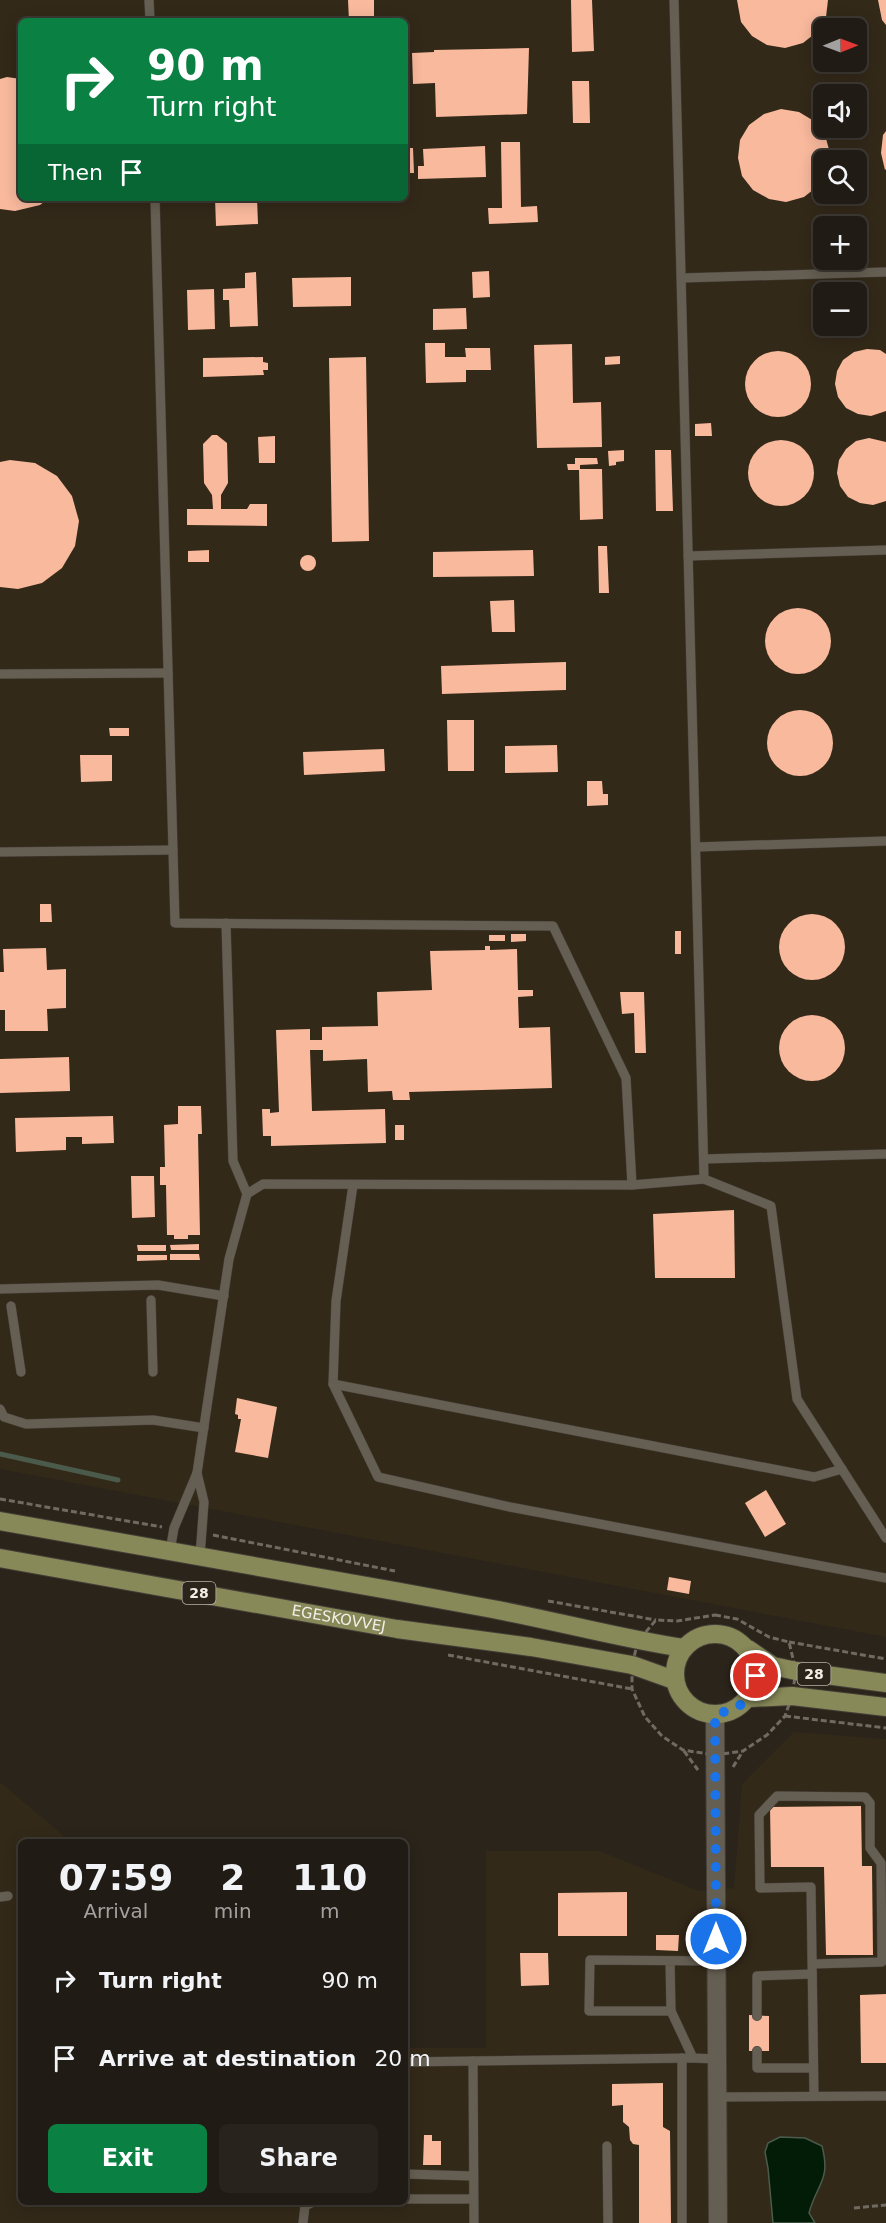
<!DOCTYPE html>
<meta charset="utf-8">
<style>
body{margin:0;font-family:"DejaVu Sans",sans-serif;background:#28241d;color:#f1f3f6;height:100vh;display:flex;flex-direction:column;font-size:22px;white-space:nowrap}
*{box-sizing:border-box;margin:0}
p{font-size:20px;color:#a2a1a0}
.icon{flex:none;width:33px;height:33px;fill:none;stroke:currentColor;stroke-width:2;stroke-linecap:round;stroke-linejoin:round}
.map{position:relative;flex:1;overflow:hidden}
.sheet{position:absolute;left:18px;top:1839px;width:390px;height:366px;display:flex;flex-direction:column;background:#201b14;border-radius:9px;box-shadow:0 3px 15px #0003,0 0 0 2px #3d3934}
.sheet>*{flex:none}
.guide{position:absolute;left:18px;top:18px;width:390px;height:183px;border-radius:9px;box-shadow:0 3px 15px #0003,0 0 0 2px #3d3934;background:#0b8043;color:#fff;overflow:hidden}
.needle{width:39px;rotate:89deg}
.tools{position:absolute;left:813px;top:18px;display:grid;gap:12px}
.tools a{display:grid;place-items:center;width:54px;height:54px;border-radius:9px;background:#201b14;box-shadow:0 3px 15px #0003,0 0 0 2px #3d3934;font-size:30px}
.pin{position:absolute;display:grid;place-items:center;width:51px;height:51px;color:#fff;margin:-26px;border:3px solid #fff;border-radius:50%;box-shadow:0 2px 6px #0007}
.me{position:absolute;width:66px;margin:-33px;rotate:0deg;stroke-linejoin:round;filter:drop-shadow(0 0 4px #0008)}
.turn{display:flex;align-items:center;gap:21px;height:126px;padding:0 30px;font-size:27px}
.turn .icon{width:78px;height:78px;stroke-width:2.5}
.turn b{display:block;font-size:42px;line-height:51px}
.then{display:flex;align-items:center;height:57px;padding:0 30px;background:#0003;gap:12px;font-size:22px}
.eta{display:flex;justify-content:space-evenly;align-items:center;height:102px;text-align:center}
.eta b{font-size:36px;font-weight:700;line-height:42px}
.primary-button{display:flex;gap:12px;margin-top:auto;padding:12px 30px}
.primary-button a{flex:1;height:69px;border-radius:9px;background:#0b8043;color:#fff;font-size:24px;font-weight:700;line-height:69px;text-align:center}
.primary-button a+a{background:#28241d;color:#f1f3f6}
ul{padding:0;list-style:none}
li{display:flex;align-items:center;gap:18px;height:78px;padding:0 30px}
li div{flex:1}
li b{display:block;font-size:22px}
li em{font-style:normal}
.map>svg:first-child{display:block}
.built{fill:#332919;fill-rule:evenodd}
.water{fill:#031c08;stroke:#4b5b4b;stroke-width:1.5}
.lines{fill:none;stroke-linecap:round;stroke-linejoin:round}
.stream{stroke:#4b5b4b;stroke-width:5}
.building{fill:#f8b99d}
.service-casing{stroke:#443e37;stroke-width:10}
.tertiary-casing{stroke:#443e37;stroke-width:20}
.primary-casing{stroke:#443e37;stroke-width:20}
.path{stroke:#706b62;stroke-width:3;stroke-dasharray:6 3;stroke-linecap:butt}
.service{stroke:#655e52;stroke-width:9}
.tertiary{stroke:#655e52;stroke-width:18}
.primary{stroke:#878959;stroke-width:18}
.route{stroke:#1a73e8;stroke-width:10;stroke-dasharray:0 18}
.labels{text-anchor:middle;dominant-baseline:central;stroke-width:6;stroke-linejoin:round;paint-order:stroke}
.shield{fill:#2a241a;stroke:#b6b1aa;stroke-width:1.5}
.shield-label{font-size:14px;font-weight:bold;fill:#f2eee7}
.street-label{font-size:15px;fill:#f2eee7;stroke:#2a241a}
</style>
<div class="map">
<svg width="886" height="2223" viewBox="0 0 886 2223">
<rect width="100%" height="100%" fill="#2a241a"/>
<g class="built">
<path d="M0,0h886v1637l-886,-168zM21,21h384v177h-384zM824,28h32v34h-32zM824,94h32v34h-32zM824,160h32v34h-32zM824,226h32v34h-32zM824,292h32v34h-32z"/>
<polygon points="794,1732 886,1739 886,2223 0,2223 0,1782 63,1835 63,1842 21,1842 21,2202 405,2202 405,2048 486,2048 486,1851 600,1851 699,1891 734,1888 742,1784"/>
</g>
<path class="water" d="M780,2137l25,1 17,8c9,35 -5,37 -13,67l6,10h-42l-5,-55 -3,-16 3,-9z"/>
<g class="lines">
<polyline class="stream" points="0,1454 118,1480"/>
</g>
<g class="building">
<polygon points="348,0 374,0 374,21 349,21"/>
<polygon points="571,0 592,0 594,51 572,52"/>
<polygon points="737,0 828,0 826,17 817,32 803,43 785,48 767,45 752,36 741,22"/>
<polygon points="878,0 886,0 886,25 882,20"/>
<polygon points="529,48 527,114 436,117 435,83 413,84 412,53 434,52 434,50"/>
<polygon points="7,77 21,79 21,198 49,198 40,205 15,211 0,209 0,79"/>
<polygon points="572,81 589,81 590,123 573,123"/>
<polygon points="781,109 799,112 814,121 825,135 830,153 829,160 824,160 824,177 818,186 804,197 786,202 769,199 753,190 742,176 738,158 740,140 749,125 764,114"/>
<polygon points="886,131 886,169 885,170 881,153 883,135"/>
<polygon points="501,142 520,142 521,207 537,206 538,222 489,224 488,208 502,208"/>
<polygon points="485,146 486,177 418,179 418,166 424,166 423,149"/>
<polygon points="405,148 413,148 414,173 405,173"/>
<polygon points="215,198 257,198 258,224 216,226"/>
<polygon points="489,271 490,297 473,298 472,272"/>
<polygon points="256,272 258,326 230,327 229,300 223,300 223,289 245,288 245,273"/>
<polygon points="351,277 351,306 293,307 292,278"/>
<polygon points="214,289 215,329 188,330 187,290"/>
<polygon points="466,308 467,329 433,330 433,309"/>
<polygon points="425,343 445,343 445,357 466,357 465,348 490,348 491,370 466,370 466,382 426,383"/>
<polygon points="572,344 573,403 601,402 602,447 537,448 534,345"/>
<polygon points="867,349 880,350 886,354 886,411 871,416 858,414 846,408 838,397 835,384 837,371 843,360 854,352"/>
<circle cx="778" cy="384" r="33"/>
<polygon points="620,356 620,364 605,365 605,357"/>
<polygon points="263,357 263,362 268,363 268,370 263,370 264,375 203,377 203,358"/>
<polygon points="366,357 369,541 332,542 329,358"/>
<polygon points="711,423 712,436 695,436 695,424"/>
<polygon points="212,435 217,435 227,443 228,483 221,495 221,509 247,509 250,504 267,504 267,526 187,525 187,509 213,509 212,495 204,483 203,444"/>
<polygon points="275,436 275,463 259,463 258,437"/>
<polygon points="869,438 886,442 886,501 873,505 860,503 848,497 840,486 837,473 839,460 846,449 856,441"/>
<circle cx="781" cy="473" r="33"/>
<polygon points="624,450 624,461 616,462 616,465 609,466 608,451"/>
<polygon points="655,450 671,450 673,511 656,511"/>
<polygon points="575,458 597,458 598,464 580,465 580,469 602,469 603,519 580,520 579,470 568,470 567,464 575,464"/>
<polygon points="10,460 35,463 57,476 72,496 79,521 75,546 62,568 42,583 18,589 0,587 0,462"/>
<polygon points="598,546 607,546 609,593 599,593"/>
<polygon points="209,550 209,562 188,562 188,551"/>
<polygon points="533,550 534,576 433,577 433,552"/>
<circle cx="308" cy="563" r="8"/>
<polygon points="514,600 515,632 492,632 490,601"/>
<circle cx="798" cy="641" r="33"/>
<polygon points="566,662 566,690 442,694 441,666"/>
<circle cx="800" cy="743" r="33"/>
<polygon points="447,720 474,720 474,771 448,771"/>
<polygon points="109,728 129,728 129,736 110,736"/>
<polygon points="557,745 558,772 505,773 505,746"/>
<polygon points="384,749 385,771 304,775 303,752"/>
<polygon points="80,755 112,755 112,781 81,782"/>
<polygon points="587,781 602,781 603,794 608,794 608,805 587,806"/>
<polygon points="40,904 51,904 52,922 40,922"/>
<circle cx="812" cy="947" r="33"/>
<rect x="675" y="931" width="6" height="23"/>
<polygon points="511,934 526,934 526,941 511,942"/>
<rect x="489" y="935" width="16" height="6"/>
<polygon points="485,946 490,946 490,950 517,949 518,990 533,990 533,996 518,997 519,1028 550,1027 552,1088 409,1092 410,1100 393,1100 392,1091 368,1092 367,1059 323,1061 323,1050 310,1050 312,1111 385,1109 386,1143 271,1146 271,1136 263,1136 262,1109 270,1109 270,1113 279,1112 276,1030 310,1029 310,1040 322,1040 322,1027 378,1026 377,992 432,990 430,951 485,950"/>
<polygon points="46,948 47,970 66,969 66,1008 47,1009 48,1031 5,1031 5,1010 0,1010 0,972 4,972 3,949"/>
<polygon points="620,992 644,992 646,1053 635,1053 634,1013 622,1014"/>
<circle cx="812" cy="1048" r="33"/>
<polygon points="69,1057 70,1091 0,1093 0,1059"/>
<polygon points="178,1106 201,1106 202,1134 198,1134 200,1235 188,1235 188,1239 174,1239 174,1235 167,1235 166,1185 160,1185 160,1167 165,1167 164,1125 178,1124"/>
<polygon points="113,1116 114,1143 82,1144 82,1137 66,1137 66,1150 16,1152 15,1118"/>
<rect x="395" y="1125" width="9" height="15"/>
<polygon points="131,1176 154,1176 155,1217 132,1218"/>
<polygon points="734,1210 735,1278 655,1278 653,1214"/>
<polygon points="199,1244 199,1250 171,1250 170,1245"/>
<polygon points="137,1245 166,1245 166,1251 138,1251"/>
<polygon points="170,1254 199,1254 200,1260 170,1260"/>
<polygon points="137,1255 167,1255 167,1260 137,1261"/>
<polygon points="237,1398 277,1407 268,1458 235,1452 241,1419 238,1419 238,1415 235,1414"/>
<polygon points="766,1490 786,1524 765,1537 745,1503"/>
<polygon points="669,1577 691,1581 689,1594 667,1590"/>
<polygon points="861,1806 862,1866 872,1866 873,1955 826,1955 824,1867 771,1867 770,1807"/>
<polygon points="627,1892 627,1936 558,1936 558,1893"/>
<polygon points="656,1935 679,1935 678,1951 656,1950"/>
<polygon points="520,1953 548,1953 549,1985 521,1986"/>
<polygon points="886,1994 886,2063 861,2063 860,1995"/>
<polygon points="749,2015 769,2016 769,2051 749,2051"/>
<polygon points="663,2083 663,2127 670,2131 671,2223 639,2223 639,2145 633,2144 630,2140 629,2127 623,2122 623,2105 612,2106 612,2084"/>
<polygon points="424,2135 432,2135 432,2141 441,2141 441,2165 423,2165"/>
</g>
<g class="lines">
<defs>
<g id="service">
<polyline points="149,0 150,21"/>
<polyline points="674,0 704,1179"/>
<polyline points="155,198 175,923 553,926 626,1078 632,1185 263,1184 247,1194 229,1259 197,1473 174,1528 170,1551"/>
<polyline points="682,278 886,272"/>
<polyline points="688,556 886,550"/>
<polyline points="0,674 168,673"/>
<polyline points="696,847 886,841"/>
<polyline points="0,852 173,850"/>
<polyline points="226,923 233,1161 247,1194"/>
<polyline points="704,1159 886,1154"/>
<polyline points="353,1185 336,1301 333,1384 378,1477 510,1507 886,1578"/>
<polyline points="632,1185 704,1179 771,1206 797,1399 886,1538"/>
<polyline points="0,1289 158,1285 224,1296"/>
<polyline points="151,1300 153,1372"/>
<polyline points="11,1306 21,1372"/>
<polyline points="333,1384 814,1477 842,1469"/>
<polyline points="0,1409 4,1417 26,1424 153,1420 204,1428"/>
<polyline points="197,1473 204,1502 200,1556"/>
<polyline points="0,1897 8,1896"/>
<polyline points="670,1961 671,2011 589,2011 590,1960 716,1961"/>
<polyline points="813,1964 882,1962 881,1863 870,1848 870,1803 865,1797 777,1796 759,1815 760,1888 811,1887 814,2096"/>
<polyline points="671,2011 693,2058 716,2059"/>
<polyline points="757,2016 757,1976 812,1974"/>
<polyline points="757,2051 757,2068 813,2068"/>
<polyline points="473,2061 474,2223"/>
<polyline points="405,2062 693,2058"/>
<polyline points="718,2097 886,2096"/>
<polyline points="607,2146 608,2223"/>
<polyline points="405,2174 473,2176"/>
<polyline points="405,2199 473,2199"/>
<polyline points="303,2223 305,2206 313,2202"/>
<polyline points="682,2223 682,2058"/>
</g>
<polyline id="tertiary" points="715,1715 718,2223"/>
<g id="primary">
<path d="M0,1521c163,28 325,57 487,87 66,12 130,30 196,40"/>
<path id="s1" d="M0,1558l397,71 134,18 101,18 42,15"/>
<circle cx="715" cy="1674" r="40"/>
<polyline points="748,1649 773,1666 796,1671 886,1683"/>
<polyline points="749,1698 792,1696 886,1707"/>
</g>
</defs>
<use href="#service" class="service-casing"/>
<use href="#tertiary" class="tertiary-casing"/>
<use href="#primary" class="primary-casing"/>
<g class="path">
<polyline points="0,1499 162,1527"/>
<polyline points="213,1535 395,1571"/>
<polyline points="548,1601 656,1620"/>
<polygon points="715,1615 737,1619 769,1637 789,1642 796,1671 792,1696 785,1716 767,1735 743,1751 715,1755 683,1750 662,1736 645,1717 632,1689 632,1665 638,1641 656,1620 677,1621"/>
<polyline points="789,1642 886,1659"/>
<polyline points="448,1655 632,1689"/>
<polyline points="785,1716 886,1728"/>
<polyline points="684,1751 698,1770"/>
<polyline points="733,1767 743,1751"/>
<polyline points="854,2208 886,2205"/>
</g>
<use href="#service" class="service"/>
<use href="#tertiary" class="tertiary"/>
<use href="#primary" class="primary"/>
</g>
<g class="lines">
<path class="route" d="M716,1939l-1,-225c25,-5 36,-12 41,-38"/>
</g>
<g class="labels">
<g class="shield">
<rect x="182.5" y="1582" width="33" height="22" rx="4.5"/>
<rect x="797.5" y="1663" width="33" height="22" rx="4.5"/>
</g>
<g class="shield-label">
<text x="199" y="1593">28</text>
<text x="814" y="1674">28</text>
</g>
<g class="street-label">
<text stroke="none"><textPath href="#s1" startOffset="344">EGESKOVVEJ</textPath></text>
</g>
</g>
</svg>
<div class="tools">
<a><svg class="needle" viewBox="-14 -14 28 28"><path d="M0-13l5 13h-10z" fill="#e53935"/><path d="M0 13l5-13h-10z" fill="#a2a1a0"/></svg></a>
<a><svg class="icon" aria-label="sound" viewBox="0 0 24 24"><path d="M4 9h4l5-4v14l-5-4H4zM17 9q2 3 0 6"/></svg></a>
<a><svg class="icon" aria-label="search" viewBox="0 0 24 24"><circle cx="10" cy="10" r="6"/><path d="M15 15l6 6"/></svg></a>
<a>+</a>
<a>−</a>
</div>
<div class="pin" style="left:756px;top:1676px;background:#d93025"><svg class="icon" aria-label="arrive" viewBox="0 0 24 24"><path d="M6 21V4h12l-3 4 3 4H6"/></svg></div>
<svg class="me" style="left:716px;top:1939px" viewBox="-20 -20 40 40"><circle r="17" fill="#1a73e8" stroke="#fff" stroke-width="3"/><path d="M0-11L8 9 0 5-8 9z" fill="#fff"/></svg>
<div class="guide">
<div class="turn"><svg class="icon" aria-label="right" viewBox="0 0 24 24"><path d="M7 20v-9h11M14 6l5 5-5 5"/></svg><div><b>90 m</b>Turn right</div></div>
<div class="then">Then<svg class="icon" aria-label="arrive" viewBox="0 0 24 24"><path d="M6 21V4h12l-3 4 3 4H6"/></svg></div>
</div>
<section class="sheet">
<div class="eta">
<div><b>07:59</b><p>Arrival</p></div>
<div><b>2</b><p>min</p></div>
<div><b>110</b><p>m</p></div>
</div>
<ul>
<li><svg class="icon" aria-label="right" viewBox="0 0 24 24"><path d="M7 20v-9h11M14 6l5 5-5 5"/></svg><div><b>Turn right</b></div><em>90 m</em></li>
<li><svg class="icon" aria-label="arrive" viewBox="0 0 24 24"><path d="M6 21V4h12l-3 4 3 4H6"/></svg><div><b>Arrive at destination</b></div><em>20 m</em></li>
</ul>
<div class="primary-button"><a>Exit</a><a>Share</a></div>
</section>
</div>
